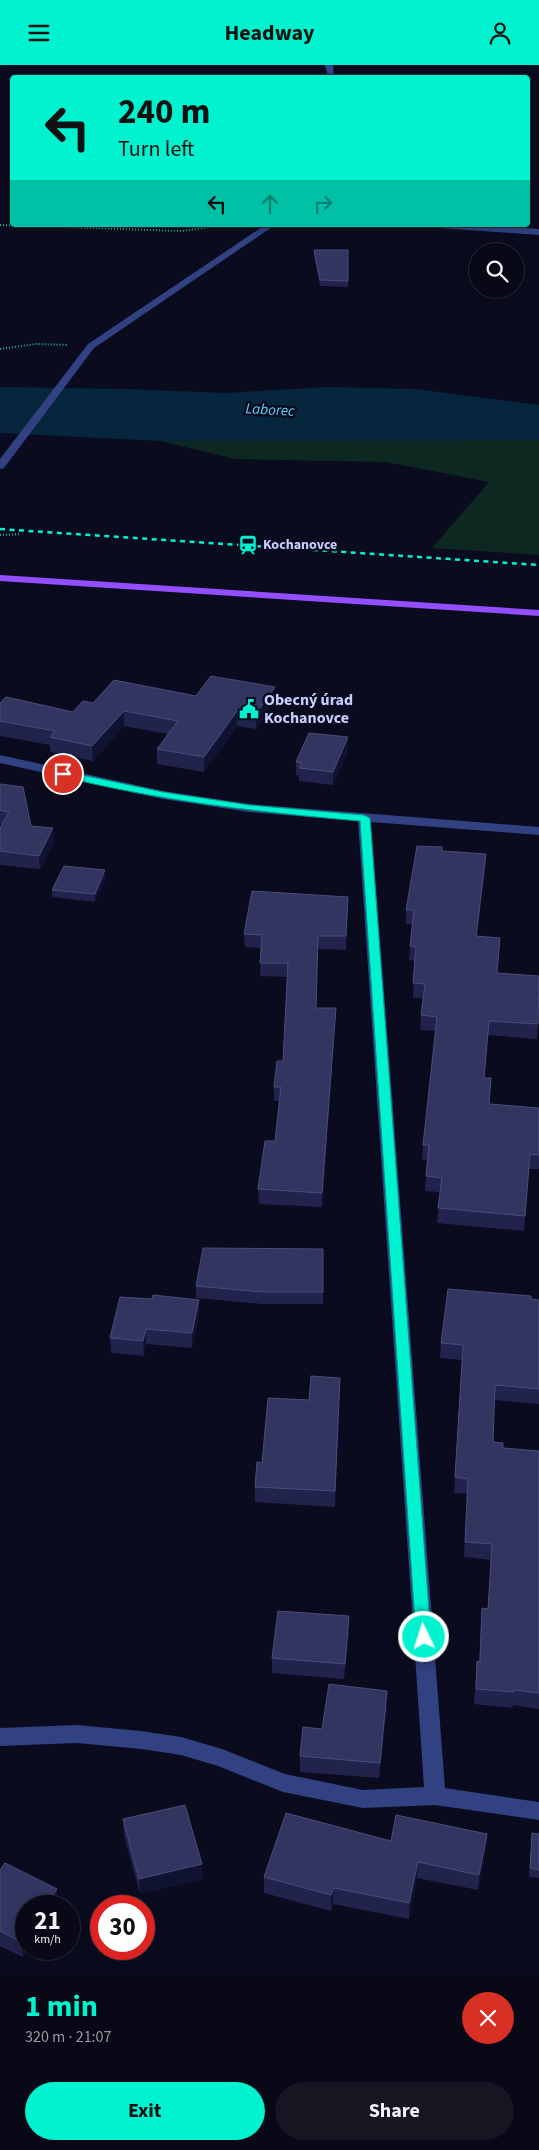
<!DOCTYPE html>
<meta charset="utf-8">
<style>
body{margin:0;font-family:"Source Sans 3",sans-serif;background:#161623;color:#f1f3f6;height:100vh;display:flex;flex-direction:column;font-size:19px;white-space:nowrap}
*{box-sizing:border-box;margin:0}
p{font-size:16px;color:#989aa1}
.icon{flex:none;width:28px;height:28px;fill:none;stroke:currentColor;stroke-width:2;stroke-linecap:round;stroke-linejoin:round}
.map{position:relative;height:1910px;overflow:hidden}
.drawer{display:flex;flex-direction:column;background:#080816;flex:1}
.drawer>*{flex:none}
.guide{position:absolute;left:10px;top:10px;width:520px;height:152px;border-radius:5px;box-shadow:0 2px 8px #0003,0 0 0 1px #292935;background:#00f2cf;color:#111;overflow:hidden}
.fabs{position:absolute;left:469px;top:178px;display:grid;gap:10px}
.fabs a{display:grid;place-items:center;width:55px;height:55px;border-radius:50%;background:#080816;box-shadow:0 2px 8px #0003,0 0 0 1px #292935;font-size:25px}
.speed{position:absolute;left:15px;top:1830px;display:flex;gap:10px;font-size:25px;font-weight:700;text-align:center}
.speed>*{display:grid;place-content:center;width:65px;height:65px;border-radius:50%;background:#080816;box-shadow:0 2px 8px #0003,0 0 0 1px #292935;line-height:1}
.speed small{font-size:12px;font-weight:400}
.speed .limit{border:8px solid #d22;background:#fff;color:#111}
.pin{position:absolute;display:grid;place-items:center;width:42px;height:42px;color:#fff;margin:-21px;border:2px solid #fff;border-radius:50%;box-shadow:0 1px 5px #0007}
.me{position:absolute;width:55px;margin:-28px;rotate:356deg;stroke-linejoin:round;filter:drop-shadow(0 0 4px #0008)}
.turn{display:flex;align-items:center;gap:18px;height:105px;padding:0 25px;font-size:22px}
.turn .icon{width:65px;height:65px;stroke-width:2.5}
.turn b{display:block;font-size:35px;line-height:42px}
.lanes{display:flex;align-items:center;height:48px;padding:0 25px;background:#0003;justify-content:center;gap:25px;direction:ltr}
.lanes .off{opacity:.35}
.round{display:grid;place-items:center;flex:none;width:52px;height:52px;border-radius:26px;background:#161623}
.overview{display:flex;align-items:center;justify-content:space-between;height:85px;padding:0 25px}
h1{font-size:30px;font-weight:700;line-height:38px;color:#00f2cf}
.primary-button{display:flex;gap:10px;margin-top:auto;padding:10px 25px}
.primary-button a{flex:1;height:58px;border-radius:30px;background:#00f2cf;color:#111;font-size:20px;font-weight:700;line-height:58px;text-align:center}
.primary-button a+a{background:#161623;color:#f1f3f6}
header{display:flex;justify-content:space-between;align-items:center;height:65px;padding:0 25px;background:#00f2cf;color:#111;font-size:22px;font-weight:700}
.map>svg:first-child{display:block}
.green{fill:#0d2820}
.water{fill:#05263c}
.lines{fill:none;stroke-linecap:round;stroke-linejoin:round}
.path{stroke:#22b78a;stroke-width:2;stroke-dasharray:1 2;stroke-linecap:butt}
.minor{fill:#314181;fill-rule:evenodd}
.major{fill:#924eff;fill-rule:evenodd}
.rail{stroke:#00f2cf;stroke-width:2.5;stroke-dasharray:5 4.5;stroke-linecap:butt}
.wall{fill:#21234d}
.shaded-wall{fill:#101232}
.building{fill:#323560;stroke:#4a4d79}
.route{fill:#00f2cf;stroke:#009d87}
.labels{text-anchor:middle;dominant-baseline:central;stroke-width:5;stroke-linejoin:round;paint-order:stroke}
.far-poi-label{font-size:14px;font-weight:bold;fill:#c7ceff;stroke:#0a0b1e;text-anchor:start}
.far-water-label{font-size:15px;font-style:italic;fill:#55d9ff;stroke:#0a0b1e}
.poi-label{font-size:16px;font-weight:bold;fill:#c7ceff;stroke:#0a0b1e;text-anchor:start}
</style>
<header><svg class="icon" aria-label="menu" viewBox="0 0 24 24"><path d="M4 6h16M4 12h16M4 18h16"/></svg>Headway<svg class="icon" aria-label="person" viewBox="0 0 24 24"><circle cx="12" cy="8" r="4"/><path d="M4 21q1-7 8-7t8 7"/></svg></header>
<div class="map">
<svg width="539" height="1910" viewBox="0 0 539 1910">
<rect width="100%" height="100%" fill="#0a0b1e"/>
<polygon class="green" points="309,375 539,375 539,490 432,483 489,417 386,397 235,394 161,376"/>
<polygon class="water" points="0,322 127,324 224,328 327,322 416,324 539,340 539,375 161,376 0,368"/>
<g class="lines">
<g class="path">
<polyline points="0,160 182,166 226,160"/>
<polyline points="0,284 36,279 68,280"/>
<polyline points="0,470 21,469"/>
</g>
<g class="minor">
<polygon points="325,0 333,0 334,12 328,12"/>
<polygon points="265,160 275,160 94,283 4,403 0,404 0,394 88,279"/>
<polygon points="435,160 475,160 539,164 539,170 439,163"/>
<polygon points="0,690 163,726 249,739 539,762 539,770 371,757 445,1723 539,1737 539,1755 435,1740 363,1743 283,1727 218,1701 181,1690 141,1684 77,1678 0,1681 0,1663 77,1660 141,1666 181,1672 222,1684 285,1709 363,1725 424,1722 358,756 249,747 163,734 0,698"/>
</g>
<polygon class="major" points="0,510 539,545 539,551 0,516"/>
<polyline class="rail" points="0,464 539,500"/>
</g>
<g class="wall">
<polygon points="314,185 348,185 348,222 320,221 314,190"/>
<polygon points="275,622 275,636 256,664 237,661 204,707 157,699 157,684 168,669 124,661 93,696 50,687 50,680 0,671 0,638 73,647 93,638 196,631"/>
<polygon points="348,686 333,720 299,716 299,711 296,710 296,697"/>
<polygon points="0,719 31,761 54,777 40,804 0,800 0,763 2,759 0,759"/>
<polygon points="442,786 485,803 477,871 497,908 538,959 537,974 488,970 484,1013 489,1039 539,1043 539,1104 529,1104 524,1166 437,1158 440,1127 425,1126 427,1095 422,1095 423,1080 436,966 420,965 421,950 423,933 413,933 415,896 409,895 412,859 406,859 406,845"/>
<polygon points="106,812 95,837 52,832 52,825"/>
<polygon points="348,832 346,885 317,884 316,943 335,957 322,1142 259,1139 258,1124 275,1076 279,1036 274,1036 274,1022 283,996 287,912 260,911 261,883 245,882 244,869"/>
<polygon points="323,1184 323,1239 262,1239 196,1233 196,1221"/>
<polygon points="152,1234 199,1250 192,1283 146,1279 144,1291 111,1288 110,1273"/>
<polygon points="531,1234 539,1235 539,1339 494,1335 493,1377 503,1383 539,1390 539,1644 513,1640 512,1643 474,1639 477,1596 479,1597 482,1543 488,1544 491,1495 464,1492 467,1429 454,1428 462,1295 440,1293 441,1278"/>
<polygon points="340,1313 335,1442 255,1437 255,1422 262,1398 309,1335"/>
<polygon points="349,1551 349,1567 344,1614 272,1608 272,1593"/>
<polygon points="387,1626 387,1642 379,1713 300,1707 300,1691 322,1664"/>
<polygon points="123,1754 203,1814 140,1829 124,1770"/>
<polygon points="532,1768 539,1769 539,1813 529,1812"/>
<polygon points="487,1769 486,1784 478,1825 417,1813 409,1854 333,1839 331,1846 264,1828 264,1812 391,1776"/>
<polygon points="0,1805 59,1839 23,1892 0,1881"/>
</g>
<g class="shaded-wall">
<polygon points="275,622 275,636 256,664 256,649"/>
<polygon points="124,646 124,661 93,696 92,681"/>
<polygon points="237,646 237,661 204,707 204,692"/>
<polygon points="348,672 348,686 333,720 333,707"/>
<polygon points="53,763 54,777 40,804 39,791"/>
<polygon points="486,789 485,803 475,885 476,871"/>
<polygon points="105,805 106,812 95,837 95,829"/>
<polygon points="336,943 335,957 322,1142 322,1128"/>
<polygon points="199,1235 199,1250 192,1283 192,1268"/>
<polygon points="146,1264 146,1279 144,1291 143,1276"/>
<polygon points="349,1551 349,1567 344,1614 345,1599"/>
<polygon points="387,1626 387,1642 379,1713 380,1698"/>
<polygon points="487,1769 486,1784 478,1825 479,1810"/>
<polygon points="418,1797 417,1813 409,1854 409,1838"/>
<polygon points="202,1799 203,1814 140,1829 139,1814"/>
<polygon points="334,1823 333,1839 331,1846 331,1830"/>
<polygon points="57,1824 59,1839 57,1841 46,1841"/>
<polygon points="26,1870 26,1884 29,1884 23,1892 21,1877"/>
</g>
<g class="building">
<polygon points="314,185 348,185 348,216 320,215"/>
<polygon points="211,611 275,622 256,649 237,646 204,692 157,684 178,656 124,646 92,681 50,672 55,666 0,656 0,638 6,632 73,647 83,636 93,638 114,615 196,631"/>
<polygon points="309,668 348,672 333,707 299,703 302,698 296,697"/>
<polygon points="0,719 23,722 31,761 53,763 39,791 0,786 0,763 9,747 0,745"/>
<polygon points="417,781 442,782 442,786 486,789 476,871 500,873 497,908 539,911 538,959 489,956 484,1013 491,1013 489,1039 539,1043 539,1090 530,1089 525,1151 438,1143 442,1113 426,1111 429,1080 423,1080 437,952 421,950 425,919 413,918 416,882 410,881 414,845 406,845"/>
<polygon points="64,801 105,805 95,829 52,825"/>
<polygon points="252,826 348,832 346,871 318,871 316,943 336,943 322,1128 258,1124 265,1076 275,1076 281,1022 274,1022 277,996 283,996 288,898 260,898 262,870 244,869"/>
<polygon points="203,1183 323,1184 323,1227 262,1227 196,1221"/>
<polygon points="448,1224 531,1231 531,1234 539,1235 539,1324 495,1320 493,1377 503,1378 503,1383 539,1386 539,1628 514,1625 514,1627 476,1624 477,1596 480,1597 482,1543 488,1544 492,1479 465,1477 468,1414 455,1412 463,1280 441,1278"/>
<polygon points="153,1230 199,1235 192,1268 146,1264 143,1276 110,1273 120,1232 152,1234"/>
<polygon points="311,1311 340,1313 335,1426 255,1422 257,1397 262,1398 268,1333 309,1335"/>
<polygon points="278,1546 349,1551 345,1599 272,1593"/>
<polygon points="329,1619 387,1626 380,1698 300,1691 303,1662 322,1664"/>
<polygon points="185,1740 202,1799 139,1814 123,1754"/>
<polygon points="286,1748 391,1776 396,1750 487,1769 479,1810 418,1797 409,1838 334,1823 331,1830 264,1812"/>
<polygon points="532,1768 539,1769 539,1805 530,1803"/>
<polygon points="5,1798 57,1824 46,1841 26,1841 26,1870 21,1877 0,1866 0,1805"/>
</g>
<path class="route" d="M63,706l100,21 86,13 115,10 6,3 61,819 -2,5 -5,1 -6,-1 -2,-5 -56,-816c-103,-9 -200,-20 -300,-45l-2,-2z"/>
<defs>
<symbol id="station-bare" viewBox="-9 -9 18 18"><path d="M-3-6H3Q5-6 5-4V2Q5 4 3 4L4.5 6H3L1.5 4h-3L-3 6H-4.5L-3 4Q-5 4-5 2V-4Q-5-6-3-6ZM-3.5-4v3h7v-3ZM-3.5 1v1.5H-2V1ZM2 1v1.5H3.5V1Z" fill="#00f2cf" stroke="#0a0b1e" stroke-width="2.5" paint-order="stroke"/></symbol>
<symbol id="civic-bare" viewBox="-9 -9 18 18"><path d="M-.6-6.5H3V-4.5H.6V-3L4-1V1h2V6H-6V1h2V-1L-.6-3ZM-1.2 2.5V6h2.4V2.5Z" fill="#00f2cf" stroke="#0a0b1e" stroke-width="2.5" paint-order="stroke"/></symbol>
</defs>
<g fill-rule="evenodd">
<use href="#station-bare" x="234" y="466" width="28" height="28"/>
<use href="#civic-bare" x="235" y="630" width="28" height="28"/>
</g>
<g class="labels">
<g class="far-poi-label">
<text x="263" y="480">Kochanovce</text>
</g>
<g class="far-water-label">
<text transform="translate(270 345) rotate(3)">Laborec</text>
</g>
<g class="poi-label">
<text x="264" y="635">Obecný úrad<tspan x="264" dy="18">Kochanovce</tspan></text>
</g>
</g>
</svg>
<div class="fabs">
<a><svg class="icon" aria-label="search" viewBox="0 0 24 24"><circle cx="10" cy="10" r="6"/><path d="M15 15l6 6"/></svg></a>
</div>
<div class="speed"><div>21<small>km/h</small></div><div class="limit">30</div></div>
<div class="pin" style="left:63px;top:709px;background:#d93025"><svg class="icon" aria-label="arrive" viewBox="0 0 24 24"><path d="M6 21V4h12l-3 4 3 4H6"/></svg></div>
<svg class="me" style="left:424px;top:1572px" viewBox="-20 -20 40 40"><circle r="17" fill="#00f2cf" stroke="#fff" stroke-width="3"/><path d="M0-11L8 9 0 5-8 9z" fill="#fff"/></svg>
<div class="guide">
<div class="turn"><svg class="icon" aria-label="left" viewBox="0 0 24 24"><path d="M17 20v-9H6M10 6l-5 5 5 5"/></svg><div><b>240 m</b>Turn left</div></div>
<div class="lanes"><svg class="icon" aria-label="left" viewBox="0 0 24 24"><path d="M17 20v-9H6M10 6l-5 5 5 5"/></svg><svg class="icon off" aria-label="ahead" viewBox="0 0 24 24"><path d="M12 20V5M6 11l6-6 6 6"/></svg><svg class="icon off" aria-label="right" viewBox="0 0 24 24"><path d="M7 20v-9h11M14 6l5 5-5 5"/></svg></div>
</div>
</div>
<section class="drawer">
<div class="overview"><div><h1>1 min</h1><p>320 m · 21:07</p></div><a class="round" style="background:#d93025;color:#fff"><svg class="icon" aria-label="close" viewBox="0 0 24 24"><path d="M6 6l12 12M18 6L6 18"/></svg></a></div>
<div class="primary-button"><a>Exit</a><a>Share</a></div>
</section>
